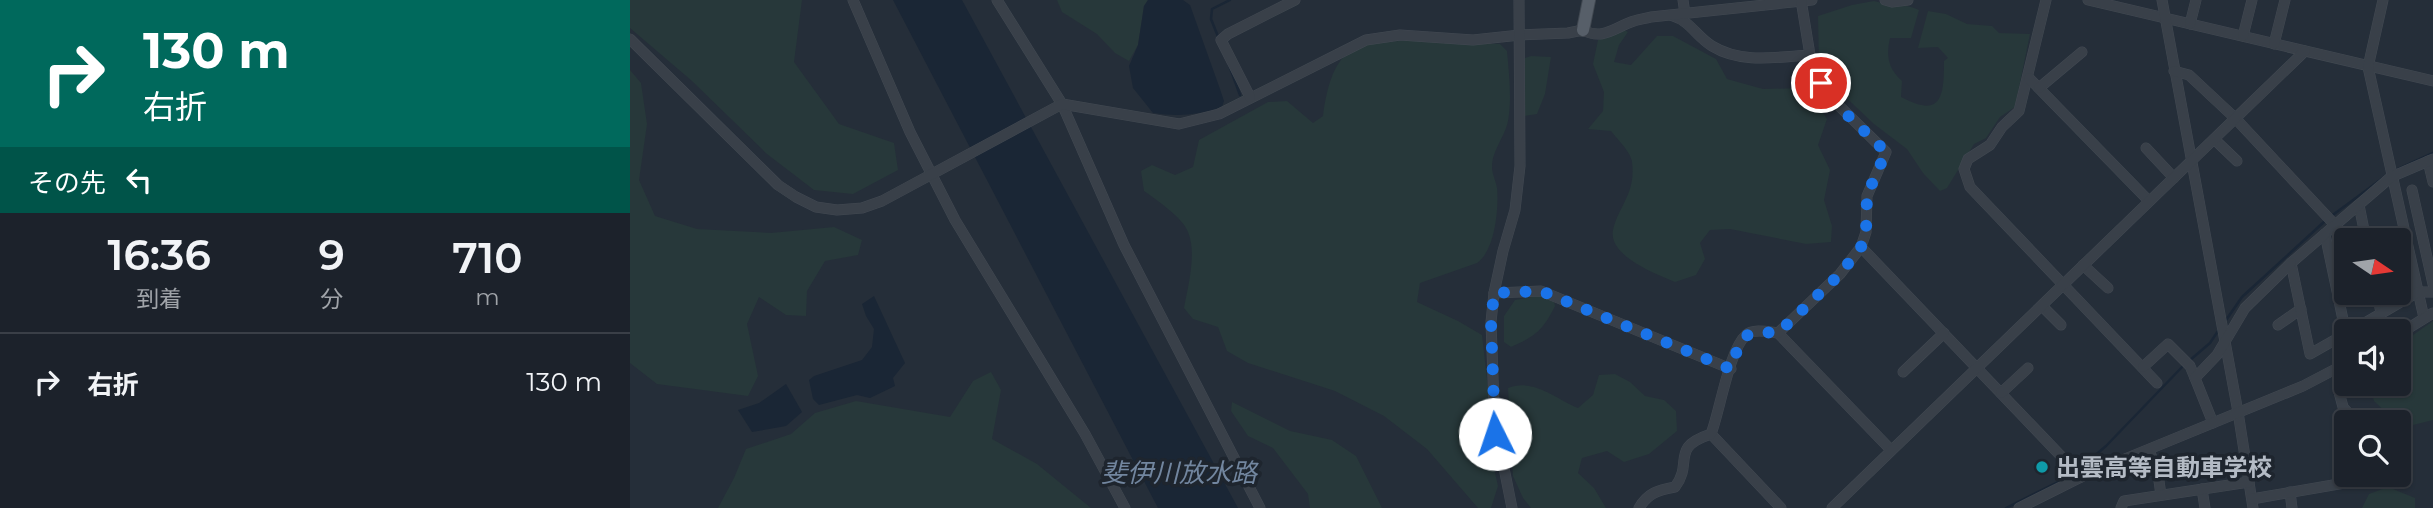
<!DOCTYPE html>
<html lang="ja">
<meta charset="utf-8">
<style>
body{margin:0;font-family:Montserrat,"Noto Sans JP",sans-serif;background:#292f37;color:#f1f3f6;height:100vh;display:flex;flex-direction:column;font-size:26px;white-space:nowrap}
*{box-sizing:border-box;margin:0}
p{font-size:23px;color:#a0a4a9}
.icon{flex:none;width:38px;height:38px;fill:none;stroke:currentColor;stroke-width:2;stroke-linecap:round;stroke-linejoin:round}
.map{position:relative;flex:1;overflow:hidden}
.details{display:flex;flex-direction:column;background:#1c222b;width:630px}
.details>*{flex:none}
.guide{background:#00695c;color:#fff;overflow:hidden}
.needle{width:46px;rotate:103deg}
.tools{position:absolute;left:1704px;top:228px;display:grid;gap:14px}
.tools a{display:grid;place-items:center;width:77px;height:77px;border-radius:7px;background:#1c222b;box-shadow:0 2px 5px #0004,0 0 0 2px #3a3f47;font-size:35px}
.pin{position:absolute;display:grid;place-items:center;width:60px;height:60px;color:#fff;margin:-30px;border:4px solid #fff;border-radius:50%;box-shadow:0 2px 7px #0007}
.me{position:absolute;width:77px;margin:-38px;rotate:356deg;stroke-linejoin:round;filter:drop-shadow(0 0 5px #0008)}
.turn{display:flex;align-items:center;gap:24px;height:147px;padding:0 28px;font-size:32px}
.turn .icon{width:91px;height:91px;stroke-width:2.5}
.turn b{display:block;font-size:49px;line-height:60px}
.then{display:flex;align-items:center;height:66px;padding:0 28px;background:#0003;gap:14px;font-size:26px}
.eta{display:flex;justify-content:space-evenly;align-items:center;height:119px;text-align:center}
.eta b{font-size:42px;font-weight:600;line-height:49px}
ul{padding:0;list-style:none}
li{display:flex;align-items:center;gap:21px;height:98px;padding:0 28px;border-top:2px solid #3a3f47}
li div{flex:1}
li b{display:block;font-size:26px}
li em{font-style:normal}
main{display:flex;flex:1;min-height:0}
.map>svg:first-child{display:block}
.green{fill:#27383a}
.water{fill:#1a2635}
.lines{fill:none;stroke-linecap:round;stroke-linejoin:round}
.stream{stroke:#1a2635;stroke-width:2.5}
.minor-casing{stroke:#424952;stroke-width:11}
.major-casing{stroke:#424952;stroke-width:14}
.minor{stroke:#394049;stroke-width:10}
.major{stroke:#575f69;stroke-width:12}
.route{stroke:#1a73e8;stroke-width:12;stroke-dasharray:0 21.6}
.culture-dot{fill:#0f9aa8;stroke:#1e252e;stroke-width:2.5}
.labels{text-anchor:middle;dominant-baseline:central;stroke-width:7;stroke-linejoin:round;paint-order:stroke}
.poi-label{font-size:24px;font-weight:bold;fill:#b4bbc5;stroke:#1e252e;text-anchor:start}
.water-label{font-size:26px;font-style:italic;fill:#72869f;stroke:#1e252e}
</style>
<main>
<section class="details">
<div class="guide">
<div class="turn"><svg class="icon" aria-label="right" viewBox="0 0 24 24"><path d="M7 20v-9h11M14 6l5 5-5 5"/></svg><div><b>130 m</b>右折</div></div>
<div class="then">その先<svg class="icon" aria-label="left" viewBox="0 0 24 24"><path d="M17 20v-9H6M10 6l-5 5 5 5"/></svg></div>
</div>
<div class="eta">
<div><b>16:36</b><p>到着</p></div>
<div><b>9</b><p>分</p></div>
<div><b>710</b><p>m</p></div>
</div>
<ul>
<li><svg class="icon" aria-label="right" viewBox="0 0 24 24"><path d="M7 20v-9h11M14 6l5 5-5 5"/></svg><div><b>右折</b></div><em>130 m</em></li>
</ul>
</section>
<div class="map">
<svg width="1803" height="508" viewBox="0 0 1803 508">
<rect width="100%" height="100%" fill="#252e39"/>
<g class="green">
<polygon points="0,0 172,0 164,62 209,124 264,143 268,170 223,194 184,190 137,154 62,81 0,28"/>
<polygon points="427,0 518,0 514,6 508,45 499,61 485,53 467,34 432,12"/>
<path d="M1244,1c16,5 30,2 45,9l-8,28h-21c-4,18 -2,30 12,43l-1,16c41,22 43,-1 43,-36l4,-3 -10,-11 -20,1 10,-37 18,3 21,10 25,2 7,7 31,1 -15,73 -15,10 -14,21 -12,6 -27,44 -7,3 -17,-18 -16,-24 -33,-25 -37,-35 -18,-23 -1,-50 34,-11z"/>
<path d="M994,30l4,2 -9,13 -5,17 17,3 26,-29h16l43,23 11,20 36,10 44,-1 20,31 -9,26 12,25 -6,30 8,26 -1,16 -25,2 -76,-15 -20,1 -10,13 5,16 -9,16 -21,7c-19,-8 -67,-26 -62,-52 6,-25 23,-36 19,-68 -1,-10 -15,-23 -21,-31l-23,-2 15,-18 1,-19 -11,-28 5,-24z"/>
<path d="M798,40l72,4 7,7c2,23 5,48 1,70 -3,16 -16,29 -16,46 0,7 4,14 5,21 2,20 -2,63 -20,75l-57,20 -3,19 41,19 24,14 7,62 -1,45 10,44 -7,22h-13l-51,-59 -43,-33 -49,-25 -87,-28 -21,-12 -9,-24 -25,-8 -9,-11c4,-22 13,-55 4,-76 -5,-14 -31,-32 -44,-41l-3,-20 11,-6 23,10 18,-8 6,-27 69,-38 19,-1 26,22 10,-7c11,-79 36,-73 105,-76z"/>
<polygon points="901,56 921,57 915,94 907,114 894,116 895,58"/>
<polygon points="0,70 11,83 17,124 9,180 25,216 67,229 141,233 204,227 232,240 228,255 195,261 177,291 176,316 156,315 129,297 117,324 128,376 118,396 27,384 0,363"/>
<path d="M911,295l12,3 2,8c-12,24 -19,30 -44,41l-7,-5v-26l11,-16z"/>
<polygon points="1803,321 1803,420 1783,425 1760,416 1744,401 1739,383 1769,383 1769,345"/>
<polygon points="361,372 371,390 362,439 407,464 461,508 88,508 104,478 116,449 161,434 185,413 226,401 320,417 343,381"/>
<path d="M985,374l15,8 15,14 19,4 12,11 1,20 -28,23 -25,8 -17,-11 -25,7 -4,15 16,15 12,20h-75l-8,-10 -10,-22 -5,-88c26,-10 48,11 70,20l15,-13 6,-20z"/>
<polygon points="602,402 660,431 702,440 726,456 752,508 680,508 678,494 643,448 618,436 601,411"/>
<polygon points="1758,487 1785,498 1785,508 1732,508 1739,494"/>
</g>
<g class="water">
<polygon points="263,0 332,0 608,508 528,508"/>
<path d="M518,0h35l7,5 30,84 4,12 -2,6c-24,8 -44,10 -69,6l-20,-25 -4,-22 9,-21 6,-39z"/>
<polygon points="244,296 275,363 263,378 265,386 240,398 227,395 189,405 183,399 179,380 184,376 232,360 242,347 244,329 236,316 232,304"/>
<polygon points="156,384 172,412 156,426 122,432 108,410 129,403"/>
</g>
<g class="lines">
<g class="stream">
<polyline points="589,39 581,19 582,9 600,0"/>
<polyline points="599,65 610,95"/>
<polyline points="1766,170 1803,153"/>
<polyline points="1700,217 1757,175"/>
<polyline points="1594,323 1612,297 1695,221"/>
<polyline points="1559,361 1580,343 1590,328"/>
<polyline points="1449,469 1476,446 1554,365"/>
<polyline points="1376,508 1444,474"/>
</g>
<defs>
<g id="minor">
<polyline points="223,0 280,132 325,220 455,434 495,508"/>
<polyline points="367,0 432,104 494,245 630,508"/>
<polyline points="1053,0 1055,14"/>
<polyline points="1255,0 1262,2 1278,0"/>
<polyline points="1416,0 1389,111 1372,127 1360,145 1338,159 1334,169 1340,187 1527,383"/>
<polyline points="1458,0 1803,81"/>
<polyline points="1532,0 1608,412 1623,508"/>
<polyline points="1753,0 1738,67 1794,318"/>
<path d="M1043,16c17,5 24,21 39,30 29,18 65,11 98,9"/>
<polyline points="1560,24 1566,0"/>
<polyline points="1613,36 1622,0"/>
<path d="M0,39l148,146 18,12 20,10 21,3 25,-2 20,-7 180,-97 117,20 40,-10 147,-74 34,-5 73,5 47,-5 48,-2 15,-3c20,11 32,-3 51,-9 5,-2 11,-2 17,-4l161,-17"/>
<polyline points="1644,44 1655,0"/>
<polyline points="1544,71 1559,75 1605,118 1705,225"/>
<polyline points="1399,78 1519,201"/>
<polyline points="1409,88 1452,52"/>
<polyline points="620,97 591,40 598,34 665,0"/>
<polyline points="1584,139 1607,161"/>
<polyline points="1516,148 1544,178"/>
<polyline points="1798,161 1803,182"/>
<polyline points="1782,190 1803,284"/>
<polyline points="1729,205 1736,240"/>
<polyline points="1695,234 1716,334"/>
<polyline points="1231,247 1451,477"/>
<polyline points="1453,265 1478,288"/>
<polyline points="1747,292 1751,313"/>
<polyline points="864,293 911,291 1101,369"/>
<polyline points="1412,306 1431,325"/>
<polyline points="1648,325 1671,309"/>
<polyline points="1721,331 1788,292 1803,292"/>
<polyline points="1148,333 1261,450"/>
<polyline points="1717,333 1680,354 1661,263 1761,177 1803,159"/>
<polyline points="1769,334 1803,313"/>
<polyline points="1513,367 1538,344 1560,366 1565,378"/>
<polyline points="1273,372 1314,333"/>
<polyline points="1717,378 1709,392 1713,407 1726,422"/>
<polyline points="1371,393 1398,368"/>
<polyline points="1583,423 1565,378 1587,355 1615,308 1661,263"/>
<polyline points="1081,434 1151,508"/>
<polyline points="1769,448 1774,450 1776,460 1769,463"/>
<polyline points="1519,450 1528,474 1531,495"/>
<polyline points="1572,489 1575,508"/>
<polyline points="1660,492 1662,508"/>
<polyline points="1622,499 1732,480 1752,474"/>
<polyline points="882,508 870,448 865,434 861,322 864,293 873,251 885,210 890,166 889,0"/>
<path d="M1009,508c9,-15 19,-18 36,-21 19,-25 -6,-39 36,-53 9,-23 18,-84 35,-99 7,-7 23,-3 32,-2l62,-59 21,-27 5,-15 1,-36 19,-44 -59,-58 -17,-39 -9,-55"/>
<polyline points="1202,508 1675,51"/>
<polyline points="1389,508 1451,477 1673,386 1717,363"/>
<polyline points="1491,508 1494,501 1619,482"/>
</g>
<polyline id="major" points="953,30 959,0"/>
</defs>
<use href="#minor" class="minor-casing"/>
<use href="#major" class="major-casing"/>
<use href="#minor" class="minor"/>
<use href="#major" class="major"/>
</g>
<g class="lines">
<path class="route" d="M865,434l-4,-112 3,-29 47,-2 190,78c11,-34 10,-39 47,-36l62,-59 21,-27 5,-15 1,-37 19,-43 -49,-47 -16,-22"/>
</g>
<circle class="culture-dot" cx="1412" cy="467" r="7"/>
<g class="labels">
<g class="poi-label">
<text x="1426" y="467">出雲高等自動車学校</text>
</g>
<g class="water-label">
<text x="549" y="473">斐伊川放水路</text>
</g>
</g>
</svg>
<div class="tools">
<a><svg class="needle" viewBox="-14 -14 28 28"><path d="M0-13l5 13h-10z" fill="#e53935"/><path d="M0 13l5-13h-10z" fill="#a0a4a9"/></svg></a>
<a><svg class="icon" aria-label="sound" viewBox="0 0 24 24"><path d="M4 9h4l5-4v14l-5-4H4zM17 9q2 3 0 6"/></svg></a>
<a><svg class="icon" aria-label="search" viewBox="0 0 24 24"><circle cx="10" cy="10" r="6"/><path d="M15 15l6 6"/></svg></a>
</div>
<div class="pin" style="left:1191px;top:83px;background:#d93025"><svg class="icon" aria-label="arrive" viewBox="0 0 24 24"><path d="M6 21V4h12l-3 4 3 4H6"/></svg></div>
<svg class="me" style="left:865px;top:434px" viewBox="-20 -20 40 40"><circle r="19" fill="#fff"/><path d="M0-13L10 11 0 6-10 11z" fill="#1a73e8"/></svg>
</div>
</main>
